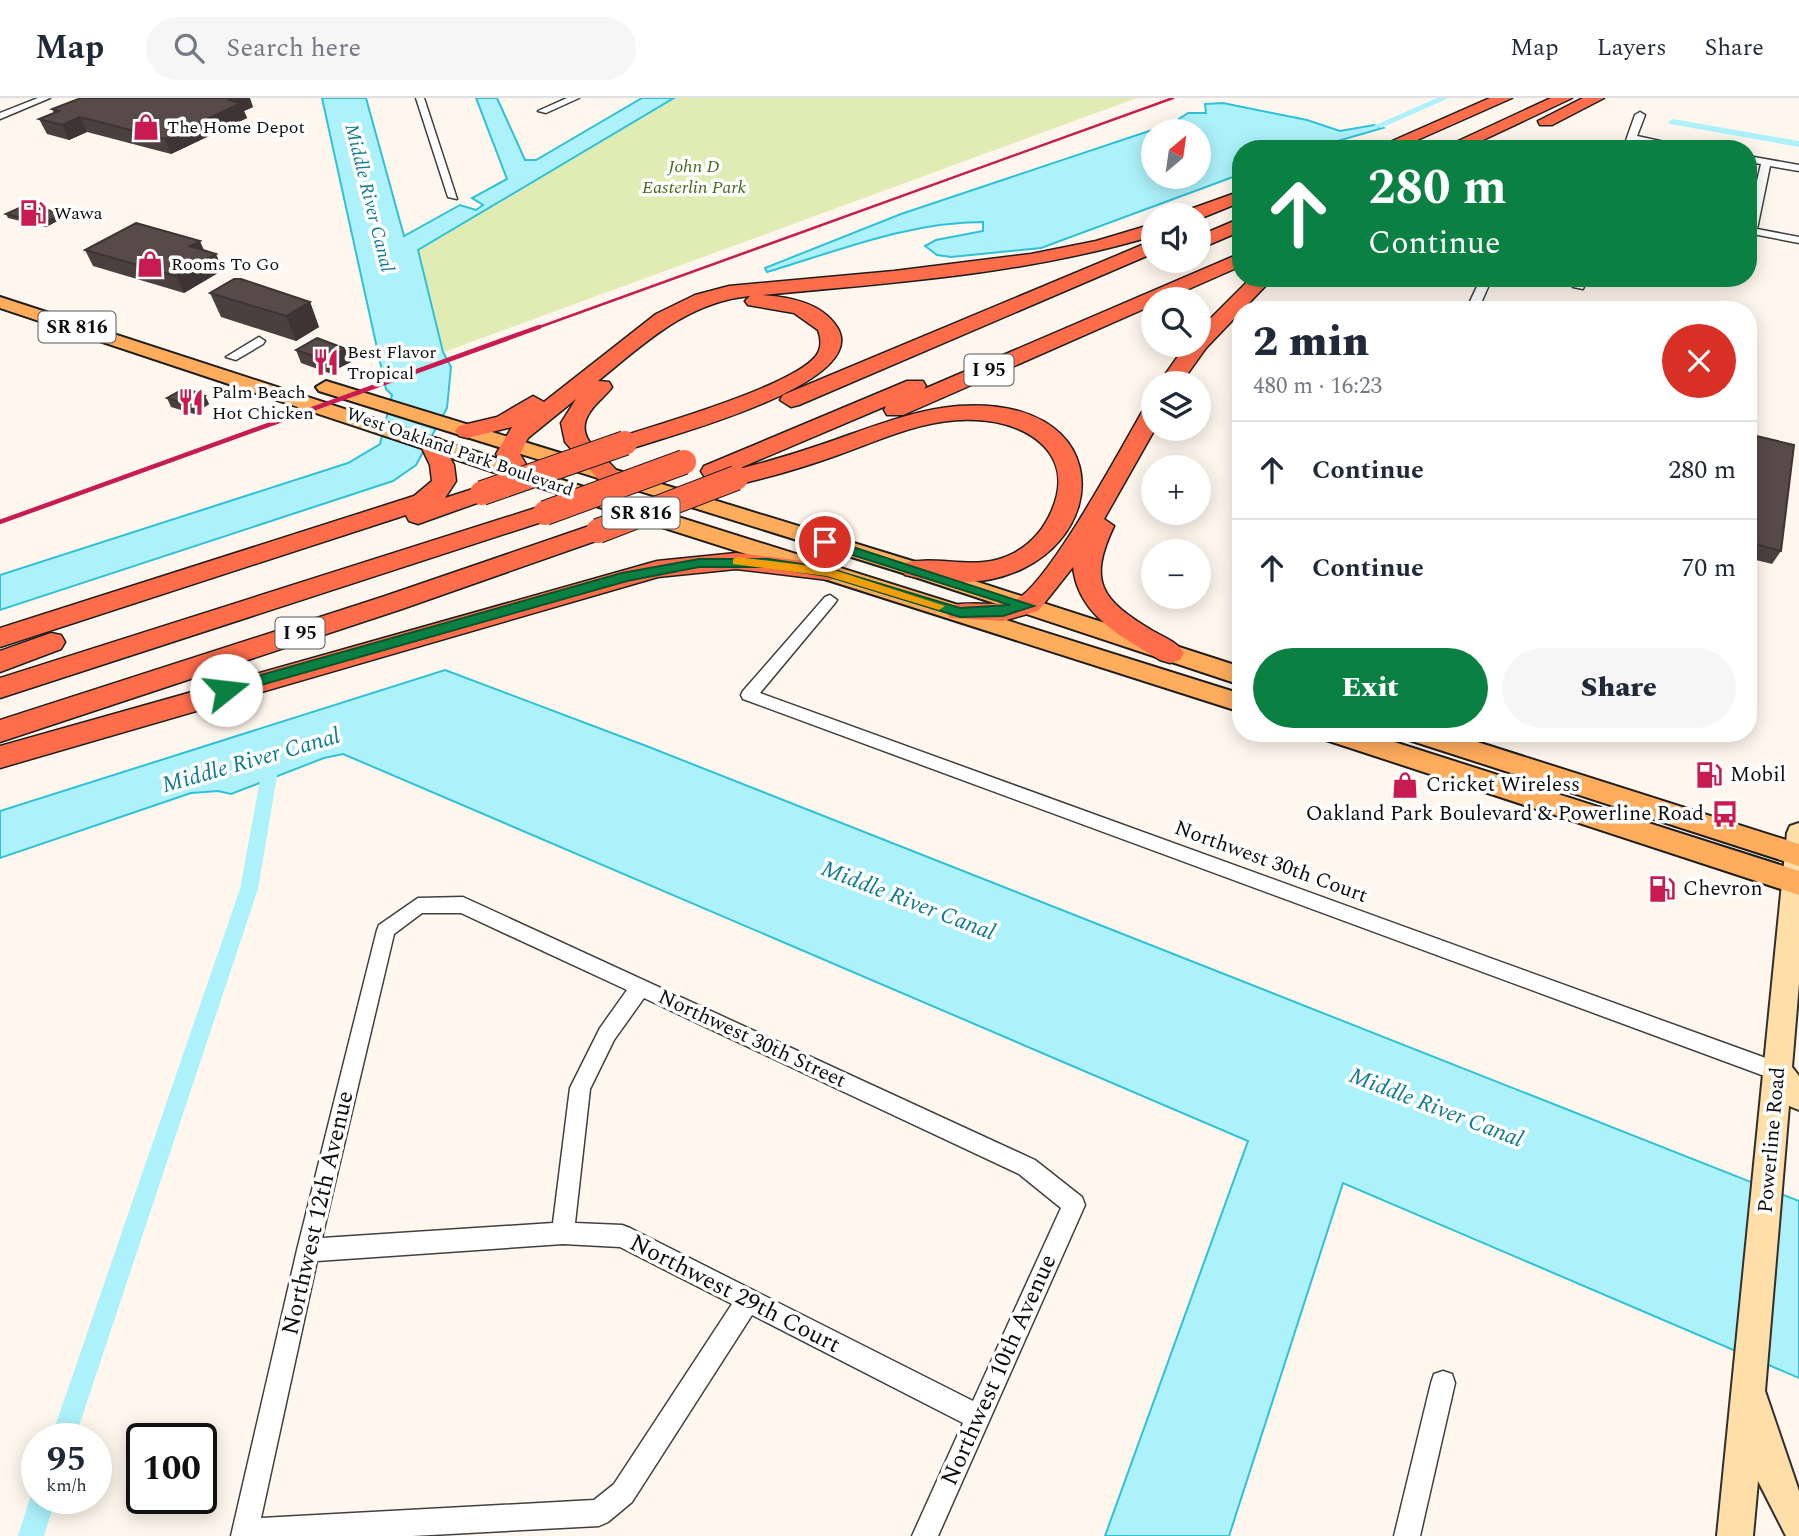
<!DOCTYPE html>
<meta charset="utf-8">
<style>
body{margin:0;font-family:Spectral,serif;background:#f6f6f7;color:#1f2937;height:100vh;display:flex;flex-direction:column;font-size:26px;white-space:nowrap}
*{box-sizing:border-box;margin:0}
p{font-size:23px;color:#747a83}
.icon{flex:none;width:38px;height:38px;fill:none;stroke:currentColor;stroke-width:2;stroke-linecap:round;stroke-linejoin:round}
.map{position:relative;flex:1;overflow:hidden}
.details{position:absolute;left:1232px;top:203px;width:525px;height:441px;display:flex;flex-direction:column;background:#fff;border-radius:28px;box-shadow:0 4px 18px #0003}
.details>*{flex:none}
.top-card{position:absolute;left:1232px;top:42px;width:525px;height:147px;border-radius:28px;box-shadow:0 4px 18px #0003;background:#0b8043;color:#fff;overflow:hidden}
.needle{width:46px;rotate:29deg}
.buttons{position:absolute;left:1141px;top:21px;display:grid;gap:14px}
.buttons a{display:grid;place-items:center;width:70px;height:70px;border-radius:50%;background:#fff;box-shadow:0 4px 18px #0003;font-size:35px}
.speed{position:absolute;left:21px;top:1325px;display:flex;gap:14px;font-size:35px;font-weight:700;text-align:center}
.speed>*{display:grid;place-content:center;width:91px;height:91px;border-radius:50%;background:#fff;box-shadow:0 4px 18px #0003;line-height:1}
.speed small{font-size:18px;font-weight:400}
.speed .limit{border:4px solid #111;border-radius:10px;background:#fff;color:#111}
.pin{position:absolute;display:grid;place-items:center;width:60px;height:60px;color:#fff;margin:-30px;border:4px solid #fff;border-radius:50%;box-shadow:0 2px 7px #0007}
.me{position:absolute;width:77px;margin:-38px;rotate:74deg;stroke-linejoin:round;filter:drop-shadow(0 0 5px #0008)}
.turn{display:flex;align-items:center;gap:24px;height:147px;padding:0 21px;font-size:32px}
.turn .icon{width:91px;height:91px;stroke-width:2.5}
.turn b{display:block;font-size:49px;line-height:60px}
.round{display:grid;place-items:center;flex:none;width:74px;height:74px;border-radius:37px;background:#f6f6f7}
.summary{display:flex;align-items:center;justify-content:space-between;height:119px;padding:0 21px}
h1{font-size:42px;font-weight:800;line-height:52px}
.cta{display:flex;gap:14px;margin-top:auto;padding:14px 21px}
.cta a{flex:1;height:80px;border-radius:42px;background:#0b8043;color:#fff;font-size:28px;font-weight:800;line-height:80px;text-align:center}
.cta a+a{background:#f6f6f7;color:#1f2937}
ul{padding:0;list-style:none}
li{display:flex;align-items:center;gap:21px;height:98px;padding:0 21px;border-top:2px solid #e0e1e3}
li div{flex:1}
li b{display:block;font-size:26px}
li em{font-style:normal}
header{display:flex;align-items:center;gap:42px;box-sizing:border-box;height:98px;padding:0 35px;background:#fff;border-bottom:2px solid #e0e1e3}
header strong{font-size:33px}
nav{display:flex;gap:38px;margin-inline-start:auto;font-size:24px}
.search{width:490px;height:63px;background:#f6f6f7;display:flex;align-items:center;gap:18px;box-sizing:border-box;padding:0 24px;border-radius:38px;color:#747a83;font-size:26px}
.map>svg:first-child{display:block}
.green{fill:#e0ecb4}
.water{fill:#adf2fb;stroke:#2fc1d7;stroke-width:2;fill-rule:evenodd}
.lines{fill:none;stroke-linecap:round;stroke-linejoin:round}
.canal{fill:#adf2fb;fill-rule:evenodd}
.minor-casing{stroke:#404040;stroke-width:3}
.secondary-casing{stroke:#2f2f2f;stroke-width:4}
.primary-casing{stroke:#1e1e1e;stroke-width:4}
.motorway-casing{stroke:#1e1e1e;stroke-width:3}
.minor{fill:#fff;fill-rule:evenodd}
.secondary{fill:#ffdea8;fill-rule:evenodd}
.primary{fill:#ffac5d;fill-rule:evenodd}
.motorway{fill:#ff6d4b;fill-rule:evenodd}
.rail-far1{stroke:#c71b51;stroke-width:2.5}
.rail{stroke:#c71b51;stroke-width:4.5}
.motorway-bridge-casing{stroke:#1e1e1e;stroke-width:26;stroke-linecap:butt}
.motorway-bridge{stroke:#ff6d4b;stroke-width:24}
.wall{fill:#4b403f}
.shaded-wall{fill:#3d3433}
.building{fill:#574a49;stroke:#3d3433;stroke-width:2}
.route{fill:#0b8043;stroke:#07532c;stroke-width:2}
.slow{fill:#f59e0b}
.labels{text-anchor:middle;dominant-baseline:central;stroke-width:7;stroke-linejoin:round;paint-order:stroke}
.far-poi-label{font-size:18px;fill:#0d0d0d;stroke:#fff;text-anchor:start}
.far-park-label{font-size:18px;font-style:italic;fill:#3f6919;stroke:#fff}
.far-street-label{font-size:18px;fill:#0d0d0d;stroke:#fff}
.far-water-label{font-size:19px;font-style:italic;fill:#0e7b91;stroke:#fff}
.shield{fill:#fff;stroke:#565656;stroke-width:2}
.shield-label{font-size:19px;font-weight:bold;fill:#0d0d0d}
.poi-label{font-size:21px;fill:#0d0d0d;stroke:#fff;text-anchor:start}
.street-label{font-size:21px;fill:#0d0d0d;stroke:#fff}
.water-label{font-size:23px;font-style:italic;fill:#0e7b91;stroke:#fff}
.near-street-label{font-size:24px;fill:#0d0d0d;stroke:#fff}
</style>
<header>
<strong>Map</strong>
<div class="search"><svg class="icon" aria-label="search" viewBox="0 0 24 24"><circle cx="10" cy="10" r="6"/><path d="M15 15l6 6"/></svg>Search here</div>
<nav><a>Map</a><a>Layers</a><a>Share</a></nav>
</header>
<div class="map">
<svg width="1799" height="1438" viewBox="0 0 1799 1438">
<rect width="100%" height="100%" fill="#fff7ed"/>
<polygon class="green" points="676,0 1137,0 444,254 418,152"/>
<g class="water">
<polygon points="322,0 366,0 404,138 460,107 476,112 483,107 472,100 507,81 476,0 497,0 525,62 536,62 642,0 674,0 418,152 443,254 451,269 447,310 416,367 393,383 0,512 0,477 348,365 380,346 392,297 386,291"/>
<path d="M1223,5l84,17 33,11 34,-6 9,3 -73,21h-69v25l-200,74 -90,9 -14,-2 -12,-9 11,-6 47,-9v-9c-75,0 -145,29 -216,50l-2,-4 136,-54 272,-91 15,-10h18l-1,-9zM1153,33h46v46h-46z"/>
<polygon points="445,572 649,649 1799,1103 1799,1280 1343,1085 1229,1438 1105,1438 1248,1043 343,656 324,660 231,696 218,693 191,695 0,760 0,713"/>
</g>
<g class="lines">
<g class="canal">
<polygon points="1437,0 1449,0 1381,30 1373,28"/>
<polygon points="1673,21 1799,43 1799,49 1670,26 1668,24"/>
<polygon points="272,654 280,660 258,791 75,1340 51,1340 240,791 264,660"/>
<polygon points="37,1390 37,1400 56,1400 44,1438 18,1438 30,1400"/>
</g>
<defs>
<g id="minor">
<polygon points="38,0 50,0 0,21 0,15"/>
<polygon points="416,0 424,0 457,101 448,99"/>
<polygon points="567,0 579,0 546,15 538,13"/>
<polygon points="1640,14 1645,17 1637,38 1697,51 1675,51 1635,43 1633,51 1623,51 1635,17"/>
<polygon points="1748,58 1799,67 1799,73 1770,68 1757,131 1799,139 1799,145 1748,135 1748,122 1761,66 1748,64"/>
<polygon points="1481,180 1492,180 1478,212 1466,212"/>
<polygon points="1576,180 1587,180 1583,191 1573,189"/>
<polygon points="259,239 265,243 263,246 236,262 226,259"/>
<polygon points="830,497 837,502 835,505 760,595 1785,967 1788,974 1785,981 1778,983 743,601 741,597 743,593 825,499"/>
<path d="M463,799l572,263 47,37 3,8 -147,331h-26l51,-113 -211,-108 -120,187 -24,20 -9,4 -187,10h-181l66,-286 80,-320 2,-5 39,-27zM422,815h39l166,77 -27,38 -30,60 -17,135 -231,15 72,-304zM644,900l375,176 42,34 -88,193 -343,-173 -8,-3 -47,-2 15,-134 24,-49zM563,1146l57,3 112,57 -118,180 -20,16 -333,18 56,-257z"/>
<polygon points="1443,1273 1452,1276 1455,1285 1420,1438 1394,1438 1431,1285 1434,1276"/>
</g>
<polygon id="secondary" points="1799,725 1799,885 1792,969 1799,978 1799,1012 1789,1008 1765,1293 1799,1393 1799,1438 1786,1438 1758,1383 1753,1438 1717,1438 1787,735 1790,728"/>
<g id="primary">
<polygon points="0,199 621,401 1241,596 1241,614 605,411 0,210"/>
<polygon points="326,283 922,466 1241,569 1241,587 906,476 319,293 316,289"/>
<polygon points="1322,635 1366,635 1799,773 1799,797 1326,642"/>
<polygon points="1405,635 1449,635 1799,746 1799,768 1409,642"/>
</g>
<g id="motorway">
<polygon points="1490,0 1512,0 1397,51 1374,51"/>
<polygon points="1551,0 1572,0 1464,51 1441,51"/>
<polygon points="1583,0 1604,0 1552,27 1540,27 1538,23"/>
<polygon points="1241,93 1241,104 1199,121 1199,117 1183,117 1185,113"/>
<polygon points="1241,120 1241,133 1199,151 1199,138"/>
<path d="M1153,126v12c-127,38 -260,47 -392,59 27,2 60,7 76,32 36,56 -169,109 -204,121h-16l-4,-5 4,-5c42,-14 174,-51 199,-82 6,-8 5,-18 2,-26l-24,-17 -46,-8 -3,-4 5,-5c-63,6 -105,47 -152,85l11,1 3,5c-6,9 -16,15 -22,25 -19,28 17,43 30,63l-3,5h-18l-34,-38 -4,-19 15,-24 -48,39 -8,16 11,19 -3,5h-18l-14,-24 16,-27 -45,11 -8,-2 -4,-5 4,-5 38,-9 36,-21 11,6 112,-88 39,-19 34,-9 165,-15 137,-17 65,-13z"/>
<polygon points="1142,147 1149,149 1152,153 1149,157 799,307 791,309 780,302 783,297"/>
<path d="M1241,155v13l-75,33h-13v6l-250,110h-16l-3,-5 2,-4 -153,65c29,-8 58,-16 87,-26 45,-15 90,-35 138,-39 198,-13 142,220 -53,169l-4,-6 4,-6c36,-9 71,10 109,-10 18,-10 30,-24 38,-43 24,-56 -24,-88 -76,-90 -48,-3 -93,19 -138,35 -33,12 -68,22 -102,30l-9,-2 -3,-5 3,-4 -14,4 -9,-2 -3,-5 3,-5 203,-85h16l3,5 -2,3z"/>
<polygon points="1251,180 1273,180 1206,250 1181,285 1159,285 1186,247 1199,247 1199,232"/>
<path d="M1153,307l2,24 -51,90 10,7c-27,57 -12,74 39,105 11,6 24,11 31,22l-4,7 -10,3 -10,-3c-37,-23 -82,-44 -87,-93l-35,44 -35,10 -53,-3 -4,-6 4,-6c21,-6 45,2 65,-6 31,-12 107,-153 127,-188z"/>
<polygon points="432,339 440,341 454,367 456,383 445,400 482,388 491,390 494,395 491,400 418,426 409,423 406,417 0,549 0,530 414,398 432,383 430,367 420,346 424,341"/>
<polygon points="545,407 554,410 557,415 554,420 0,600 0,580"/>
<polygon points="598,425 607,427 611,433 607,439 402,511 0,644 0,622 382,499"/>
<polygon points="736,455 828,466 837,468 841,474 837,480 828,482 736,471 658,479 0,670 0,648 657,463"/>
<polygon points="51,535 61,537 65,544 61,551 0,574 0,553"/>
</g>
</defs>
<use href="#minor" class="minor-casing"/>
<use href="#secondary" class="secondary-casing"/>
<use href="#primary" class="primary-casing"/>
<use href="#motorway" class="motorway-casing"/>
<use href="#minor" class="minor"/>
<use href="#secondary" class="secondary"/>
<use href="#primary" class="primary"/>
<use href="#motorway" class="motorway"/>
<polyline class="rail-far1" points="534,231 1173,0"/>
<polyline class="rail" points="0,424 539,229"/>
<defs>
<g id="motorway-bridge">
<polyline points="482,395 625,345"/>
<polyline points="545,415 684,364"/>
<polyline points="598,433 736,380"/>
</g>
</defs>
<use href="#motorway-bridge" class="motorway-bridge-casing"/>
<use href="#motorway-bridge" class="motorway-bridge"/>
</g>
<g class="wall">
<polygon points="253,9 244,13 247,20 171,56 87,34 69,42 47,36 39,21 54,15 52,11"/>
<polygon points="6,116 63,120 46,129 8,120"/>
<polygon points="85,152 204,152 223,172 184,195 93,168"/>
<polygon points="210,195 310,204 319,229 296,243 221,219"/>
<polygon points="296,252 351,264 329,275 301,265"/>
<polygon points="205,298 209,306 194,316 171,309 167,300"/>
<polygon points="1748,336 1781,453 1772,466 1748,460"/>
</g>
<g class="shaded-wall">
<polygon points="235,0 250,0 253,9 244,13 247,20 171,56 165,41"/>
<polygon points="80,19 87,34 69,42 62,27"/>
<polygon points="61,116 63,120 46,129 44,125"/>
<polygon points="200,143 207,159 190,148"/>
<polygon points="216,156 223,172 184,195 176,178"/>
<polygon points="310,204 319,229 296,243 286,218"/>
<polygon points="346,251 351,264 329,275 324,262"/>
<polygon points="205,298 209,306 194,316 189,307"/>
</g>
<g class="building">
<polygon points="81,0 235,0 229,2 241,5 165,41 80,19 62,27 39,21 59,13 52,11"/>
<polygon points="28,106 61,116 44,125 6,116"/>
<polygon points="136,125 200,143 190,148 216,156 176,178 85,152"/>
<polygon points="234,181 241,181 310,204 286,218 210,195"/>
<polygon points="317,240 346,251 324,262 296,252"/>
<polygon points="185,290 205,298 189,307 167,300"/>
<polygon points="1748,336 1794,347 1781,453 1748,444"/>
</g>
<polygon class="route" points="825,440 1034,508 1003,518 960,519 827,478 768,469 699,469 627,483 226,597 219,592 226,587 622,475 699,461 768,461 828,470 960,510 1010,507 821,447 821,442"/>
<polygon class="slow" points="737,459 828,470 945,508 939,512 827,478 733,466 733,461"/>
<defs>
<symbol id="shop-bare" viewBox="-9 -9 18 18"><path d="M-5-2.5h2.3a2.7 3.5 0 0 1 5.4 0H5L5.5 6h-11ZM-1.5-2.5h3a1.5 2.3 0 0 0-3 0Z" fill="#c71b51" stroke="#fff" stroke-width="2.5" paint-order="stroke"/></symbol>
<symbol id="fuel-bare" viewBox="-9 -9 18 18"><path d="M-5.5-6h7V0h2V4h1.3V-2.5L3-4.5l.8-.8L6-3V5H2.5V1h-1V6h-7ZM-4.2-4.7v3.2H.2V-4.7Z" fill="#c71b51" stroke="#fff" stroke-width="2.5" paint-order="stroke"/></symbol>
<symbol id="restaurant-bare" viewBox="-9 -9 18 18"><path d="M-5-6h1v4h1v-4h1v4h1v-4h1v5L-1.5 .5V6h-2V.5L-5-1ZM5-6V6H3V1.5H1.5Q1.5-4 5-6Z" fill="#c71b51" stroke="#fff" stroke-width="2.5" paint-order="stroke"/></symbol>
<symbol id="bus-bare" viewBox="-9 -9 18 18"><path d="M-5-6H5V4H4V6H2V4H-2V6H-4V4H-5ZM-3.5-4V0h7V-4ZM-3.5 1.2v1.5H-2V1.2ZM2 1.2v1.5H3.5V1.2Z" fill="#c71b51" stroke="#fff" stroke-width="2.5" paint-order="stroke"/></symbol>
</defs>
<g fill-rule="evenodd">
<use href="#shop-bare" x="127" y="10" width="38" height="38"/>
<use href="#fuel-bare" x="14" y="96" width="38" height="38"/>
<use href="#shop-bare" x="131" y="147" width="38" height="38"/>
<use href="#restaurant-bare" x="307" y="245" width="38" height="38"/>
<use href="#restaurant-bare" x="172" y="285" width="38" height="38"/>
<use href="#fuel-bare" x="1690" y="658" width="38" height="38"/>
<use href="#shop-bare" x="1386" y="668" width="38" height="38"/>
<use href="#bus-bare" x="1706" y="697" width="38" height="38"/>
<use href="#fuel-bare" x="1643" y="772" width="38" height="38"/>
</g>
<g class="labels">
<g class="far-poi-label">
<text x="167" y="29">The Home Depot</text>
<text x="54" y="115">Wawa</text>
<text x="171" y="166">Rooms To Go</text>
<text x="347" y="254">Best Flavor<tspan x="347" dy="21">Tropical</tspan></text>
<text x="212" y="294">Palm Beach<tspan x="212" dy="21">Hot Chicken</tspan></text>
</g>
<g class="far-park-label">
<text x="694" y="68">John D<tspan x="694" dy="21">Easterlin Park</tspan></text>
</g>
<g class="far-street-label">
<text transform="translate(460 354) rotate(19)">West Oakland Park Boulevard</text>
</g>
<g class="far-water-label">
<text transform="translate(369 100) rotate(76)">Middle River Canal</text>
</g>
<g class="shield">
<rect x="38.5" y="213.5" width="77" height="31" rx="5"/>
<rect x="964.5" y="256.5" width="49" height="31" rx="5"/>
<rect x="602.5" y="399.5" width="77" height="31" rx="5"/>
<rect x="275.5" y="519.5" width="49" height="31" rx="5"/>
</g>
<g class="shield-label">
<text x="77" y="229">SR 816</text>
<text x="989" y="272">I 95</text>
<text x="641" y="415">SR 816</text>
<text x="300" y="535">I 95</text>
</g>
<g class="poi-label">
<text x="1730" y="677">Mobil</text>
<text x="1426" y="687">Cricket Wireless</text>
<text x="1704" y="716" text-anchor="end">Oakland Park Boulevard &amp; Powerline Road</text>
<text x="1683" y="791">Chevron</text>
</g>
<g class="street-label">
<text transform="translate(1271 764) rotate(20)">Northwest 30th Court</text>
<text transform="translate(752 941) rotate(25)">Northwest 30th Street</text>
<text transform="translate(1772 1042) rotate(-85)">Powerline Road</text>
</g>
<g class="water-label">
<text transform="translate(251 663) rotate(-16)">Middle River Canal</text>
<text transform="translate(908 803) rotate(21)">Middle River Canal</text>
<text transform="translate(1436 1010) rotate(21)">Middle River Canal</text>
</g>
<g class="near-street-label">
<text transform="translate(318 1115) rotate(-77)">Northwest 12th Avenue</text>
<text transform="translate(735 1196) rotate(27)">Northwest 29th Court</text>
<text transform="translate(999 1272) rotate(-66)">Northwest 10th Avenue</text>
</g>
</g>
</svg>
<div class="buttons">
<a><svg class="needle" viewBox="-14 -14 28 28"><path d="M0-13l5 13h-10z" fill="#e53935"/><path d="M0 13l5-13h-10z" fill="#747a83"/></svg></a>
<a><svg class="icon" aria-label="sound" viewBox="0 0 24 24"><path d="M4 9h4l5-4v14l-5-4H4zM17 9q2 3 0 6"/></svg></a>
<a><svg class="icon" aria-label="search" viewBox="0 0 24 24"><circle cx="10" cy="10" r="6"/><path d="M15 15l6 6"/></svg></a>
<a><svg class="icon" aria-label="layers" viewBox="0 0 24 24"><path d="M12 4l9 5-9 5-9-5zM3 14l9 5 9-5"/></svg></a>
<a>+</a>
<a>−</a>
</div>
<div class="speed"><div>95<small>km/h</small></div><div class="limit">100</div></div>
<div class="pin" style="left:825px;top:444px;background:#d93025"><svg class="icon" aria-label="arrive" viewBox="0 0 24 24"><path d="M6 21V4h12l-3 4 3 4H6"/></svg></div>
<svg class="me" style="left:226px;top:592px" viewBox="-20 -20 40 40"><circle r="19" fill="#fff"/><path d="M0-13L10 11 0 6-10 11z" fill="#0b8043"/></svg>
<div class="top-card">
<div class="turn"><svg class="icon" aria-label="ahead" viewBox="0 0 24 24"><path d="M12 20V5M6 11l6-6 6 6"/></svg><div><b>280 m</b>Continue</div></div>
</div>
<section class="details">
<div class="summary"><div><h1>2 min</h1><p>480 m · 16:23</p></div><a class="round" style="background:#d93025;color:#fff"><svg class="icon" aria-label="close" viewBox="0 0 24 24"><path d="M6 6l12 12M18 6L6 18"/></svg></a></div>
<ul>
<li><svg class="icon" aria-label="ahead" viewBox="0 0 24 24"><path d="M12 20V5M6 11l6-6 6 6"/></svg><div><b>Continue</b></div><em>280 m</em></li>
<li><svg class="icon" aria-label="ahead" viewBox="0 0 24 24"><path d="M12 20V5M6 11l6-6 6 6"/></svg><div><b>Continue</b></div><em>70 m</em></li>
</ul>
<div class="cta"><a>Exit</a><a>Share</a></div>
</section>
</div>
